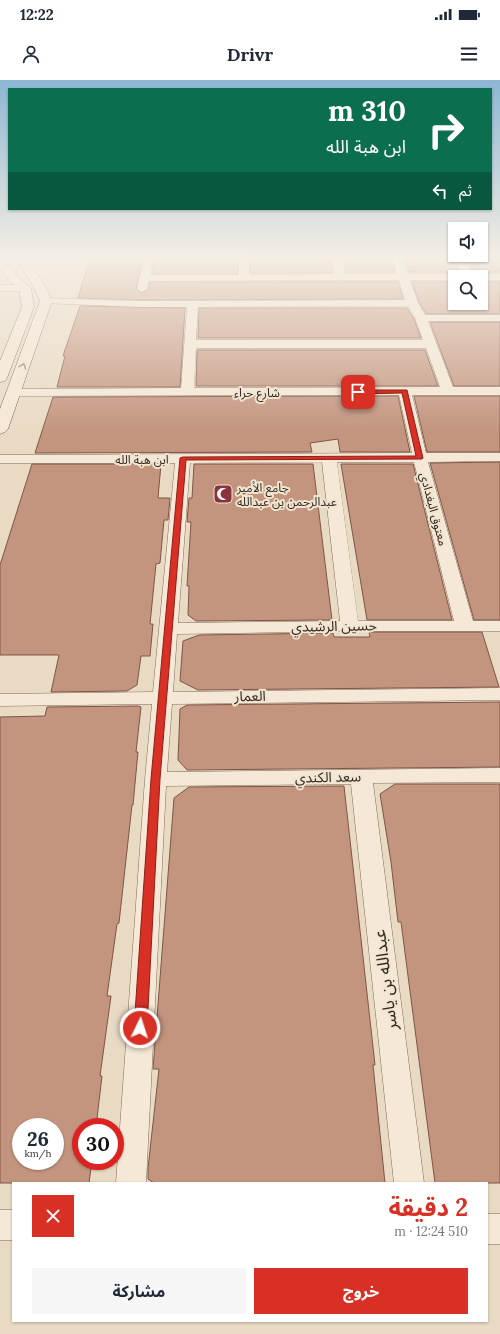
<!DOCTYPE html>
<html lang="ar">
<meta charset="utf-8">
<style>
body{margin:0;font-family:Lora,"Noto Sans Arabic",serif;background:#f6f6f7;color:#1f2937;direction:rtl;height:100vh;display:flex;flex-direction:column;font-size:15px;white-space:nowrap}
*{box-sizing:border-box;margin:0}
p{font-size:13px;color:#747a83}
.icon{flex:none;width:22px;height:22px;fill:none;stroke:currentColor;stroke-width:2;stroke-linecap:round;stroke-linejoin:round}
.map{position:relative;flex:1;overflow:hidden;direction:ltr}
.drawer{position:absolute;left:12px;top:1102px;width:476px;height:140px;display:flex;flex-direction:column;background:#fff;border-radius:0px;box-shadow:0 1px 3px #0004;direction:rtl}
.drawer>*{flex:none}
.hud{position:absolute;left:8px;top:8px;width:484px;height:122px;border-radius:0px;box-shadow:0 1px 3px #0004;direction:rtl;background:#0b6e4f;color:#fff;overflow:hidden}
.controls{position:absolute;left:448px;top:142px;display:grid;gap:8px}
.controls a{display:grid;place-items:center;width:40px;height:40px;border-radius:0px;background:#fff;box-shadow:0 1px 3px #0004;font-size:20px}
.speed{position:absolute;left:12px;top:1038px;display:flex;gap:8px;font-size:20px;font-weight:700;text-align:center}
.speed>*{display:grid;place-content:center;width:52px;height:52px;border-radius:50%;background:#fff;box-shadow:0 1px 3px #0004;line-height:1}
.speed small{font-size:10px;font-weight:400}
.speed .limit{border:6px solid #d22;background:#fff;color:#111}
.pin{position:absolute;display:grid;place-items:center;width:34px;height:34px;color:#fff;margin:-17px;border-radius:8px;box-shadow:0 2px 6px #0006}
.me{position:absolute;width:44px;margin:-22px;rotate:4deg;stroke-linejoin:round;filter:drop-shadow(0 0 3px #0008)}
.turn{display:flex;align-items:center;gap:14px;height:84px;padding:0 20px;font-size:18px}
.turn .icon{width:52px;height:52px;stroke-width:2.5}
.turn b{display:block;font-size:28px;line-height:34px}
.then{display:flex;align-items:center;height:38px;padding:0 20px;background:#0003;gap:8px;font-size:15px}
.round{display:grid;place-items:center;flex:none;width:42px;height:42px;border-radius:0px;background:#f6f6f7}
.summary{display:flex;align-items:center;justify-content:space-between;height:68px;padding:0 20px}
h1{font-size:24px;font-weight:700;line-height:30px;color:#d93025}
.action{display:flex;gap:8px;margin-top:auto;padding:8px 20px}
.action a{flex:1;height:46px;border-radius:0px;background:#d93025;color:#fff;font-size:16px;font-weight:700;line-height:46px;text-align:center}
.action a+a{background:#f6f6f7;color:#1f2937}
.status{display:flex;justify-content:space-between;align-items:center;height:28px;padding:0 20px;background:#fff;direction:ltr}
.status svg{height:11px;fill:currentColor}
header{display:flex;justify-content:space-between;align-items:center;height:52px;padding:0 20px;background:#fff;font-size:18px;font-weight:700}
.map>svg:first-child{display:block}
.building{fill:#c3947e;stroke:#7e5645;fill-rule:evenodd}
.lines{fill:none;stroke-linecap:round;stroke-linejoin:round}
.street-casing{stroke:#816c5c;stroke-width:1}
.secondary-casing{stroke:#634e3f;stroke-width:1}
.street{fill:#f5e8d6;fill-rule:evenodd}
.secondary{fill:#f5e8d6;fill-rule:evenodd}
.oneway{stroke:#94877a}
.route{fill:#d93025;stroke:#8d1f18}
.labels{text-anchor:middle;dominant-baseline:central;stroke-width:4;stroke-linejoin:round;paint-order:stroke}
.far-street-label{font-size:12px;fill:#33261f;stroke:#f1e5d2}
.far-poi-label{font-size:12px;fill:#33261f;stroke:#f1e5d2;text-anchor:start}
.street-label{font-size:14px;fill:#33261f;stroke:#f1e5d2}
.near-street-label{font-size:17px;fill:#33261f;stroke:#f1e5d2}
</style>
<div class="status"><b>12:22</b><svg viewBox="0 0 49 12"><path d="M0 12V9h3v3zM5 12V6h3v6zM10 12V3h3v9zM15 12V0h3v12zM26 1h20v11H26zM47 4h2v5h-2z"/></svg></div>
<header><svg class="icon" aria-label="menu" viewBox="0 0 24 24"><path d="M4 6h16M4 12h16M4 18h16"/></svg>Drivr<svg class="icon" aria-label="person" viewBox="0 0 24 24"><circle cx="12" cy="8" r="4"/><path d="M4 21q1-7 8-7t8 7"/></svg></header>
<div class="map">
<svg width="500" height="1254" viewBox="0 0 500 1254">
<rect width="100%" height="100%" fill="#e9dac4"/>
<g class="building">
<polygon points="90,178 142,178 136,209 141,213 148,210 150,202 398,202 403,219 139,220 78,218"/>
<polygon points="155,178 238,178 238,194 152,194"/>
<polygon points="250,178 331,178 332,193 250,193"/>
<polygon points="344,178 391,178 395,192 346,192"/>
<polygon points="404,178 453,178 459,192 409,192"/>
<polygon points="466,178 500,178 500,192 473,192"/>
<polygon points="412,202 455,202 455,223 481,223 481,202 500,202 500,234 426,234 419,222"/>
<polygon points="80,226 185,228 180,307 57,307 65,276 63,276"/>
<polygon points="199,228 407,228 414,239 421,258 198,258"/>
<polygon points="430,242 500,242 500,306 454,306"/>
<polygon points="197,270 425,270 438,306 196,306"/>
<polygon points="398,316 410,372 340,372 338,359 310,363 312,372 35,373 53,317"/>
<polygon points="414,316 500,316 500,372 427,372"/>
<polygon points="500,382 500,540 474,540 430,383"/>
<polygon points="32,384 161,384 158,418 170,418 168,440 164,440 160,483 156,484 150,544 153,544 150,576 141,576 137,605 127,611 51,612 59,575 0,575 0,485"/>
<polygon points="194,384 313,384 332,540 196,541 188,535 189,506 187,506 191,442 187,442 189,418 192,418"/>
<polygon points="341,384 413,384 452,540 367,540"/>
<polygon points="369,552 482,552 499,607 198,610 180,601 183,561 199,555 333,553 334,557 370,557"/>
<polygon points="500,622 500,687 187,690 178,680 180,629 187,625"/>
<path d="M138,626l3,1 -5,45h2l-5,53h-1l-13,118 -2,1 -10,72h4l-11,80h2l-6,51h-15v34h11l-3,22h-89v-466l45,-1 2,-9zM21,1047h34v34h-34z"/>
<polygon points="395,704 500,704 500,1103 435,1103 401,842 398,842 391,782 380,714"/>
<polygon points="344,706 375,985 373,985 385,1103 154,1103 148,1099 148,1088 159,989 153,989 174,718 189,707"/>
</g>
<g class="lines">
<defs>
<g id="street">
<path d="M144,178h10l-4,17h89v-17h10v17l85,-1 -2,-16h10l3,16h52l-5,-16h10l6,16h53l-7,-16h10l8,16h28v6h-19v-3h-26v3h-45l8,23 7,12h75v6h-72l25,66h47v8h-88l14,58h74v8l-72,1 45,159h27v10h-150l-173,3 -4,58 327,-4v12l-328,4 -5,68 333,-4v14l-127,1 51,400h-30l-43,-399 -185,2 -20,397h-30l29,-404 7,-75 -152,2v-12l153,-2 22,-229h-175v-8l412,-2 -13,-58 -391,1 -2,-3 2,-3 5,-1 168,-1 6,-81h-48l-97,-4 -1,-2 5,-3 93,3 266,-1 -6,-20 -250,1 -2,8 -5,3 -5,-3zM408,226l7,12 8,22h-227l2,-33zM196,268h230l14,39 -246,1zM322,382l18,159 -162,2 12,-160zM337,382h77l40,159h-96z"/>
<polygon points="0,205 25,205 30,208 25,211 0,211"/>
<rect x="0" y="1130" width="13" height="30"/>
<rect x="487" y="1134" width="13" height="30"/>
</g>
<g id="secondary">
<polygon points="0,178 4,179 17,196 31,208 34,227 7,298 5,301 0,302 0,281 22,227 19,209 9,200 0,189"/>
<polygon points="16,178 27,178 45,206 52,221 8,349 5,352 0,354 0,329 40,221 33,206"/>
</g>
</defs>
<use href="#street" class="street-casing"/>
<use href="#secondary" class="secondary-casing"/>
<use href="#street" class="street"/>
<use href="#secondary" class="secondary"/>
</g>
<defs><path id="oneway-chevron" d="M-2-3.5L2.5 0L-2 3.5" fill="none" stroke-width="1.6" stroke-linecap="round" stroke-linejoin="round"/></defs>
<use class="oneway" href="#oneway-chevron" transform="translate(23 286) rotate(-70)"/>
<linearGradient id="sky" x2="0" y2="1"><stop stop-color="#8db7d3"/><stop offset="0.5" stop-color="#f5eee4"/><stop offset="1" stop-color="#f5eee4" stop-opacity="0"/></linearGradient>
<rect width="500" height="354" fill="url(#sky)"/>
<polygon class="route" points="407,310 423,378 422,379 186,380 160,699 147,948 145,951 140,953 136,951 134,948 151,699 180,378 183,377 416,376 402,313 358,314 355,312 358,310"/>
<defs>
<symbol id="mosque-square" viewBox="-11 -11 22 22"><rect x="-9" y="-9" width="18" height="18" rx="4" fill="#8a333c" stroke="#f1e5d2"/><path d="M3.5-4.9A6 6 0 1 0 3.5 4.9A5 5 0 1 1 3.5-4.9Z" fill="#fff"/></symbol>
</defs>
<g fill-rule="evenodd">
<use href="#mosque-square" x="212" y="403" width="22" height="22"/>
</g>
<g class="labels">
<g class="far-street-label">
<text x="257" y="312">شارع حراء</text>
<text x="142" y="379">ابن هبة الله</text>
<text transform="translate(434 429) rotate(75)">معتوق البغدادي</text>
</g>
<g class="far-poi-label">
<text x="237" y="407">جامع الأمير<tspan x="237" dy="14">عبدالرحمن بن عبدالله</tspan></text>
</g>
<g class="street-label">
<text transform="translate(334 546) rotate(-1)">حسين الرشيدي</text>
<text transform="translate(250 616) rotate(-1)">العمار</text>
<text transform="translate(328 697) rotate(-1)">سعد الكندي</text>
</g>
<g class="near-street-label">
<text transform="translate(385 900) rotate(-97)">عبدالله بن ياسر</text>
</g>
</g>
</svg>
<div class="controls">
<a><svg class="icon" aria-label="sound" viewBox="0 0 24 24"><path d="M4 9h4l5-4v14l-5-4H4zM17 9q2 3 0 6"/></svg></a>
<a><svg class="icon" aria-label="search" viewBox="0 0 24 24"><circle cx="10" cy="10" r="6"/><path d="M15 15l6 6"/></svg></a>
</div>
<div class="speed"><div>26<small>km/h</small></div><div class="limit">30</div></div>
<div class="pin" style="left:358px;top:312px;background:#d93025"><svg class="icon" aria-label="arrive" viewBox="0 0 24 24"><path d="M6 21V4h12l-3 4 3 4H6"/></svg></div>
<svg class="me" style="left:140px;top:948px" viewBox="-20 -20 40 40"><circle r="17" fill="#d93025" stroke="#fff" stroke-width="3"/><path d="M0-11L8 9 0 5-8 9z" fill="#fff"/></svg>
<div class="hud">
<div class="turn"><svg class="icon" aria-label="right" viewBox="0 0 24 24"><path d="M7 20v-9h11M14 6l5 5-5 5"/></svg><div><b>310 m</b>ابن هبة الله</div></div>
<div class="then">ثم<svg class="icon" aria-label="left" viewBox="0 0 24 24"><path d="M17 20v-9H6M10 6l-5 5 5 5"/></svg></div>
</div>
<section class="drawer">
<div class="summary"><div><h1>2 دقيقة</h1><p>510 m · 12:24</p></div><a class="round" style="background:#d93025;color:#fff"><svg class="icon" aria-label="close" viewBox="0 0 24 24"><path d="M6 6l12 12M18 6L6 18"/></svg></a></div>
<div class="action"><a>خروج</a><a>مشاركة</a></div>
</section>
</div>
